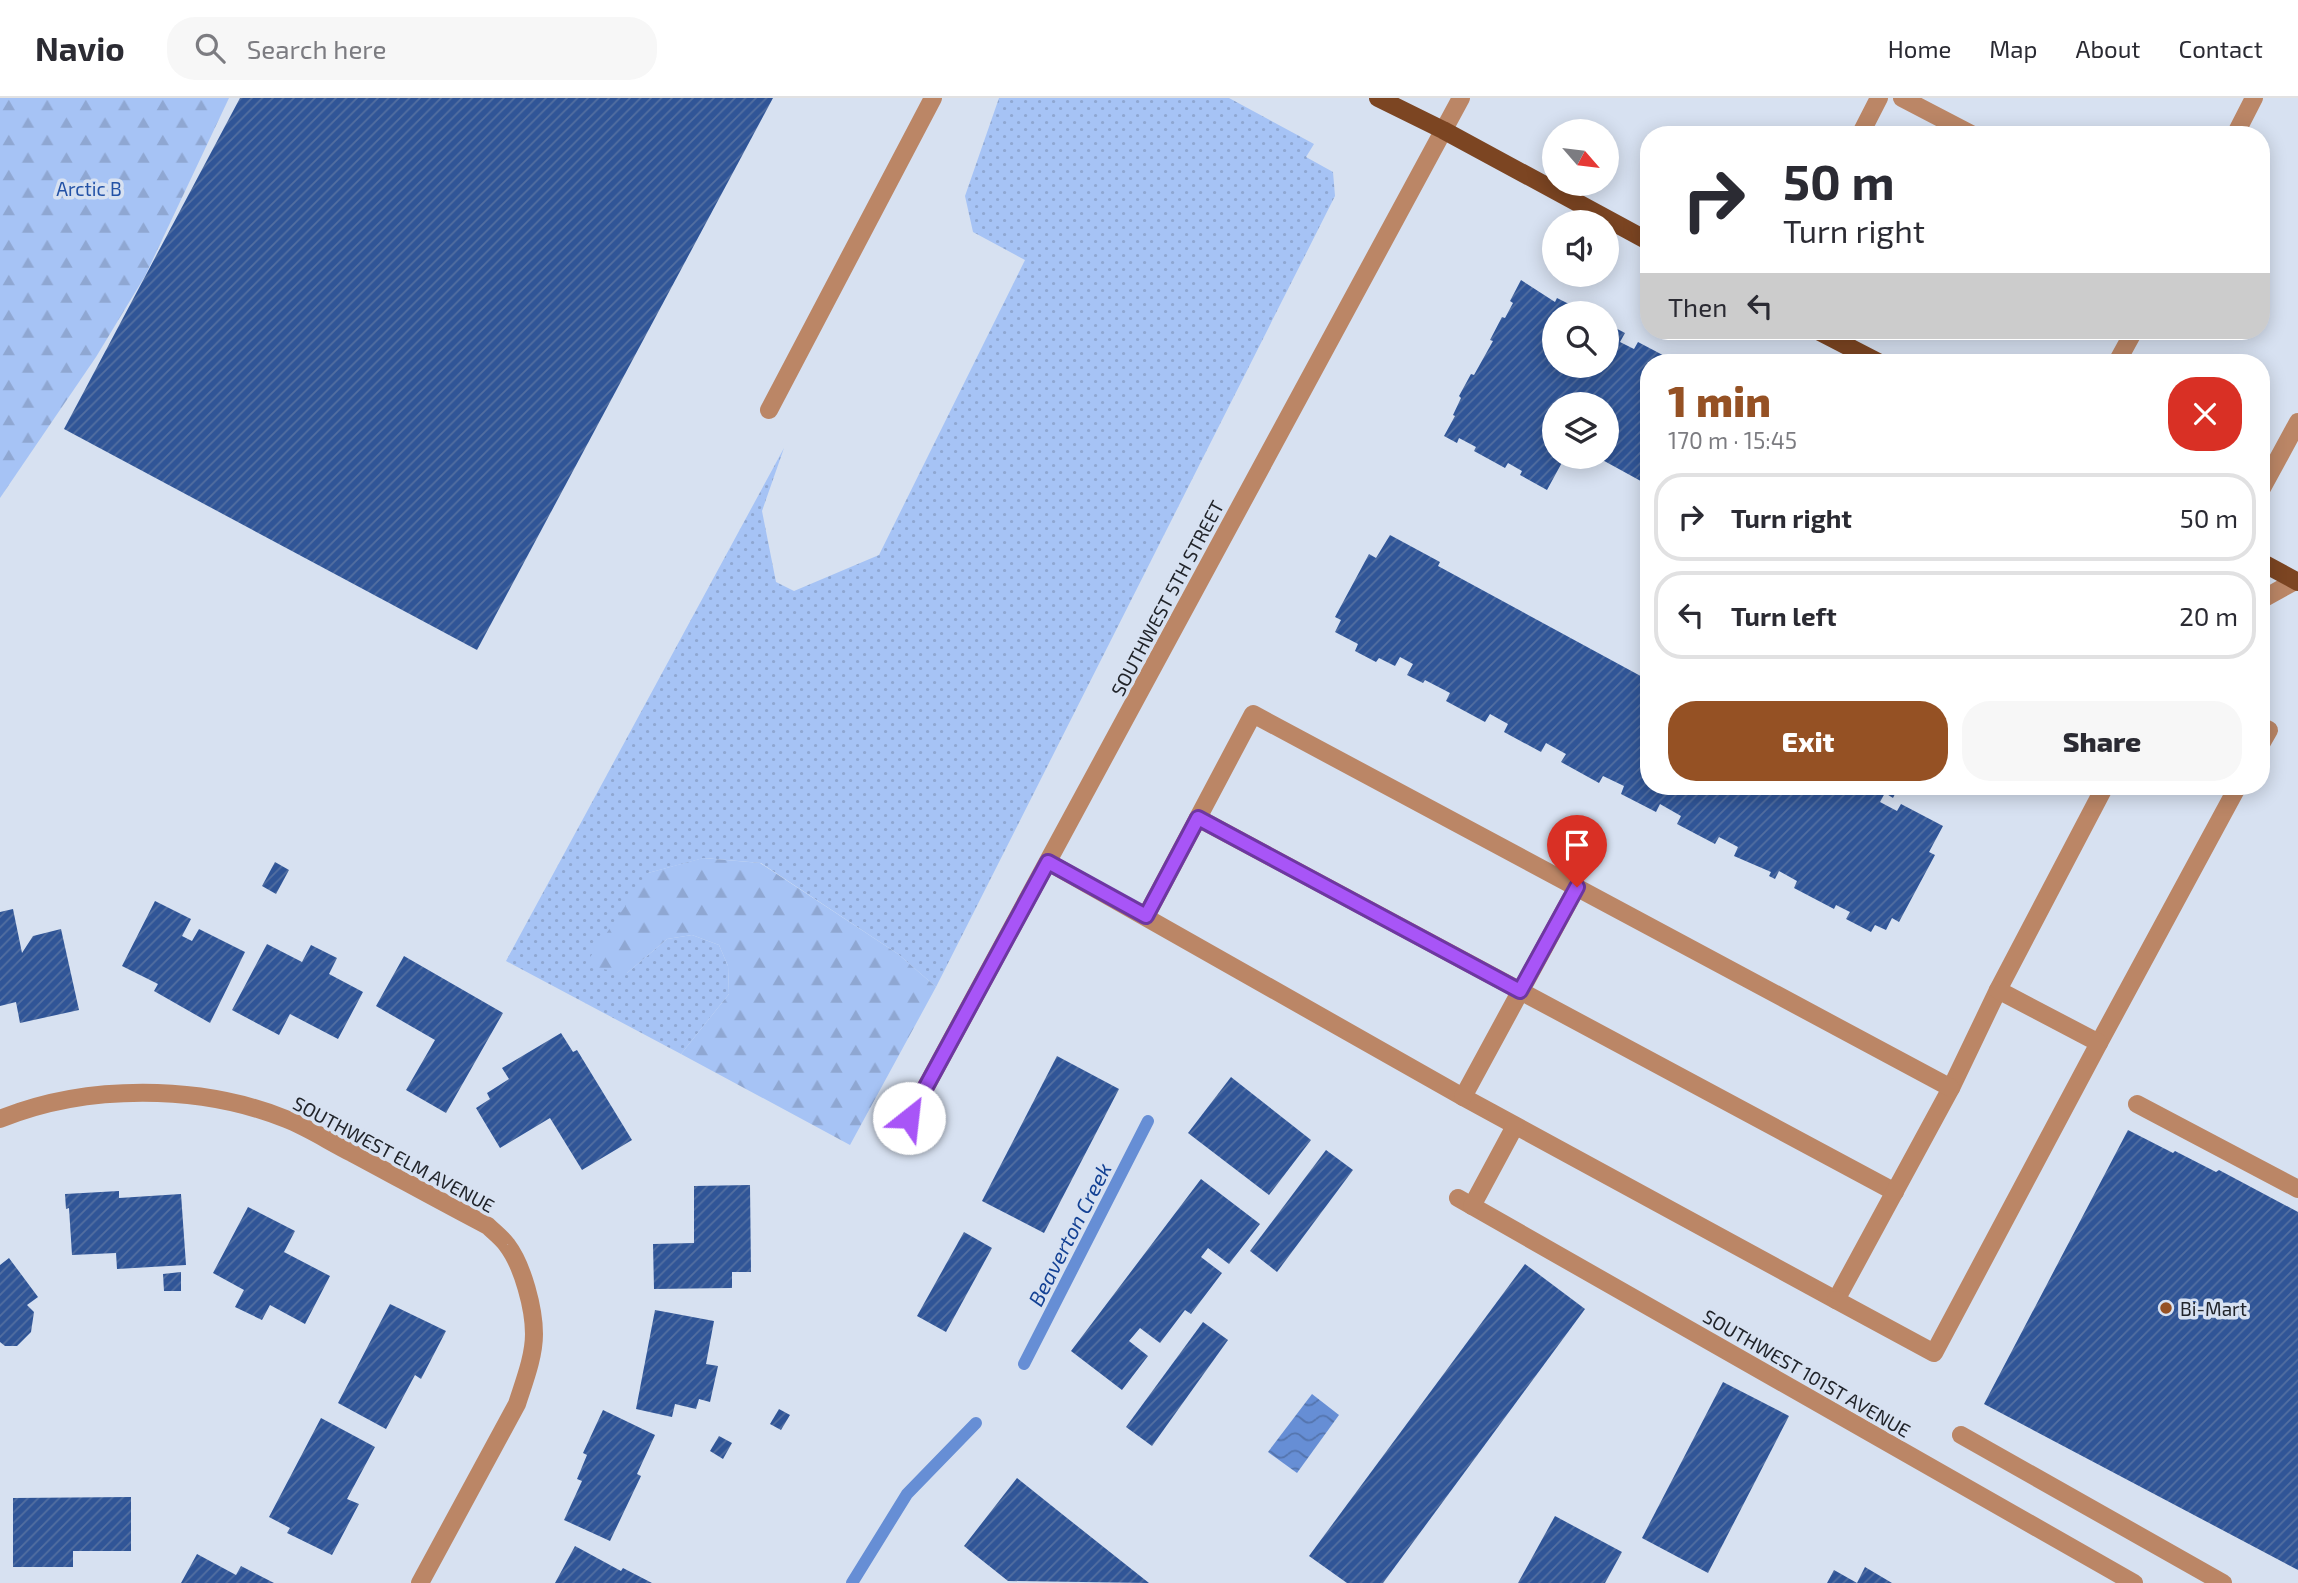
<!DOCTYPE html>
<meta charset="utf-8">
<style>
body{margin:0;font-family:"Exo 2",sans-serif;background:#f7f7f7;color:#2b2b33;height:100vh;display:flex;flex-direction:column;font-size:26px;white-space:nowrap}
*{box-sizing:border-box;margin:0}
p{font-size:23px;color:#7c7c81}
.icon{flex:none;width:38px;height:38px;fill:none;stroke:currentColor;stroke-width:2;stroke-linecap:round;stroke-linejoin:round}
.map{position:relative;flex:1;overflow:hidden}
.details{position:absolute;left:1640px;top:256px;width:630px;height:441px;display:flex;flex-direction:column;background:#fff;border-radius:28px;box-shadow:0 4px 18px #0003}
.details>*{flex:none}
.top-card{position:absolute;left:1640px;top:28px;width:630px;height:214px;border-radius:28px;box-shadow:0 4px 18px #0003;background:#fff;color:#2b2b33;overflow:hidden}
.needle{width:46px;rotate:118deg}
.controls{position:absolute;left:1542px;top:21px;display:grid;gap:14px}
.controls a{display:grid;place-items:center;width:77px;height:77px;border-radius:50%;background:#fff;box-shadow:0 4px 18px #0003;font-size:35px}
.pin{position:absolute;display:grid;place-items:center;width:60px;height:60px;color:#fff;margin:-72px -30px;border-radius:50% 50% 50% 0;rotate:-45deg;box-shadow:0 0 7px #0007}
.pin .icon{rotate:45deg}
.me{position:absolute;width:77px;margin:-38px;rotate:29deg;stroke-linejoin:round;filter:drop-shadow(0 0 5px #0008)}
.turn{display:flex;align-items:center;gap:24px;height:147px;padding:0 28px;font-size:32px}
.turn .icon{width:91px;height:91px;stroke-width:2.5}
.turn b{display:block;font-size:49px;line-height:60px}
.then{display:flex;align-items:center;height:66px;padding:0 28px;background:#0003;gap:14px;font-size:26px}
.round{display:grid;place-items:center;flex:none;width:74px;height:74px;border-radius:28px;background:#f7f7f7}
.summary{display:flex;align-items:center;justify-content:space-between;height:119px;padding:0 28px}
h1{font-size:42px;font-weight:800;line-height:52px;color:#955124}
.cta{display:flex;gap:14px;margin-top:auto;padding:14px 28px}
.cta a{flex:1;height:80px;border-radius:28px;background:#955124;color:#fff;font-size:28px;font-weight:800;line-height:80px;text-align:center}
.cta a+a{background:#f7f7f7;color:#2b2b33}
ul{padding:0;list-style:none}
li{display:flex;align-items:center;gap:21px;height:88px;margin:0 14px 10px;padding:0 14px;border:4px solid #e1e1e2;border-radius:28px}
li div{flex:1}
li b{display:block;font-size:26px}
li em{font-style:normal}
header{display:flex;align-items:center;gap:42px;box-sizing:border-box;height:98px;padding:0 35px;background:#fff;border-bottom:2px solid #e1e1e2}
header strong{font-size:33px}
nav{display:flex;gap:38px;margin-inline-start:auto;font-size:24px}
.search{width:490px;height:63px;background:#f7f7f7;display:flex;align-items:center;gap:18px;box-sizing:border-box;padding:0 24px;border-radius:28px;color:#7c7c81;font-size:26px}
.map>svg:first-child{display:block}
.grass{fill:url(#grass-dots)}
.forest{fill:url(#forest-firs)}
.water{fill:url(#water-waves)}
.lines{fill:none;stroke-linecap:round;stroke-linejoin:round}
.stream{stroke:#668ed5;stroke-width:12}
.building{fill:url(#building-hatch)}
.minor{stroke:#bb8666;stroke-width:18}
.major{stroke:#7c4522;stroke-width:18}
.route-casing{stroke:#6d37a1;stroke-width:18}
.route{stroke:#a855f7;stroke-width:12}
.poi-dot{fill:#955124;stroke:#d7e1f1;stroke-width:2.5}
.labels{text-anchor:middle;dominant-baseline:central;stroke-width:7;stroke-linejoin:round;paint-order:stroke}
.park-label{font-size:19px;fill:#2352a6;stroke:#d7e1f1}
.street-label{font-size:19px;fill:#21242a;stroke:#d7e1f1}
.poi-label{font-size:19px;fill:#21242a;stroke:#d7e1f1;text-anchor:start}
.water-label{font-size:21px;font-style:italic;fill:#134194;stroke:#d7e1f1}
</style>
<header>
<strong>Navio</strong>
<div class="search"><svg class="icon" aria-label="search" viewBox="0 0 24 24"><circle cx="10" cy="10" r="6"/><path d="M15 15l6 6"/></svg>Search here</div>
<nav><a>Home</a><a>Map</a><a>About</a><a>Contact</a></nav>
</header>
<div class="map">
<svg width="2298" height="1485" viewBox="0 0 2298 1485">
<defs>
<pattern id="grass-dots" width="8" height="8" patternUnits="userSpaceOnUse" patternTransform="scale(1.75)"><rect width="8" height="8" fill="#a6c3f5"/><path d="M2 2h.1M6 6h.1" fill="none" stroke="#8fa7d2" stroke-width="1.8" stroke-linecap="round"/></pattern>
<pattern id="forest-firs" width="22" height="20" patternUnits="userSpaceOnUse" patternTransform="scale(1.75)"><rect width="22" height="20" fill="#a6c3f5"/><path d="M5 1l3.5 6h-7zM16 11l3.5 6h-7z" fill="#8fa7d2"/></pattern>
<pattern id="water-waves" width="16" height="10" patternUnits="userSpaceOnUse" patternTransform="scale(1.75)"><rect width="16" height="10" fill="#668ed5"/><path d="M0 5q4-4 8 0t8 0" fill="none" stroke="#5474ad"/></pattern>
<pattern id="building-hatch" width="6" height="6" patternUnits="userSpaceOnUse" patternTransform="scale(1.75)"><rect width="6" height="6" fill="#305597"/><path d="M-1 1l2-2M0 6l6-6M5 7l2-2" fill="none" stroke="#536fa1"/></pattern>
</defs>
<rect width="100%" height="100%" fill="#d7e1f1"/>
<polygon class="grass" points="999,0 1229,0 1314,46 1306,59 1333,74 1335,98 936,889 898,856 761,765 704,760 648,775 627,875 667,841 692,837 719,847 728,868 729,896 681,956 506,863 784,350 762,413 776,484 794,493 879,457 1025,162 973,134 965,98"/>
<g class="forest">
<polygon points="0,0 229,0 145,178 96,259 0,400"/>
<polygon points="703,760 760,765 898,856 936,889 850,1047 681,956 729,896 728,868 719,847 692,837 667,841 627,875 584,868 648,775"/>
</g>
<polygon class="water" points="1312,1296 1339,1317 1297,1375 1268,1354"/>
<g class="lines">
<g class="stream">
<polyline points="1024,1266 1148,1023"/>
<polyline points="852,1485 907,1396 976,1325"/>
</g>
</g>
<g class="building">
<polygon points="240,0 773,0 477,552 64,331"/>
<polygon points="1521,182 1555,204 1557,200 1587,215 1554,215 1554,268 1606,268 1606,225 1625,235 1620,244 1634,251 1638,244 1676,264 1648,264 1648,387 1597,359 1606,359 1606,306 1554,306 1554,359 1565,359 1547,392 1520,377 1522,373 1508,365 1505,370 1474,353 1476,349 1459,340 1457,345 1444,338 1455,318 1453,317 1461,300 1459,298 1471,276 1474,277 1493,243 1490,242 1502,219 1505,220 1513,205 1510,203"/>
<polygon points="1390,437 1440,464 1438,468 1648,582 1648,688 1899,688 1893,700 1885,695 1880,704 1897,713 1901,706 1943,728 1929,754 1935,757 1899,824 1892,820 1886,832 1875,827 1871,834 1846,821 1850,814 1836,807 1834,811 1794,790 1797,783 1779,773 1775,781 1769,778 1771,774 1734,758 1738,749 1719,739 1715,746 1677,726 1681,718 1660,706 1656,714 1621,696 1624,688 1603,678 1599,685 1561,664 1566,656 1546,645 1541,654 1504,634 1508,626 1490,616 1485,624 1446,603 1450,595 1425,582 1423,585 1407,577 1413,566 1400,559 1395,568 1379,560 1376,564 1355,553 1358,546 1335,534 1341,522 1335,519 1369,456 1376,460"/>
<polygon points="275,764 289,772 276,796 262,788"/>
<polygon points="155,803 191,821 182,838 192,843 199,831 245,854 210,925 154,893 158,886 122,868"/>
<polygon points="13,811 22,855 33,838 61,831 79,912 20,925 16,904 0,908 0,814"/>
<polygon points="267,846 302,864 311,847 337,860 329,876 363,894 338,941 290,916 279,937 232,912"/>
<polygon points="404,858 503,915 446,1015 406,992 435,942 376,908"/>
<polygon points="561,935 573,954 577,952 632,1042 582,1072 550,1020 500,1050 476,1010 490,1001 487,995 509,981 502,970"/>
<polygon points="1057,958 1119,991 1044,1135 982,1103"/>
<polygon points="1231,979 1311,1042 1269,1097 1188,1035"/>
<polygon points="2128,1032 2173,1055 2175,1053 2216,1074 2219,1072 2298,1114 2298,1472 1984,1306"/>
<polygon points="1326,1052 1353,1072 1277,1174 1250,1153"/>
<polygon points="1201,1081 1260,1126 1229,1166 1208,1150 1201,1159 1222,1175 1191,1216 1185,1212 1160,1245 1140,1230 1129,1243 1148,1258 1122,1292 1071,1253"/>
<polygon points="750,1087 751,1174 732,1174 732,1190 654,1191 653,1146 694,1145 694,1088"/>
<polygon points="119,1093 119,1100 181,1096 186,1167 117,1171 116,1155 72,1157 69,1110 66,1111 65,1096"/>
<polygon points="248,1109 295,1133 284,1154 330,1178 305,1226 270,1207 262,1222 235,1209 244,1192 213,1175"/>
<polygon points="964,1134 992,1150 946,1234 917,1218"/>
<polygon points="9,1160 38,1199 27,1207 34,1214 31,1234 17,1248 5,1248 0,1244 0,1167"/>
<polygon points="1525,1166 1585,1211 1383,1485 1347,1485 1309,1458"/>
<polygon points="181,1174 181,1193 164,1193 163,1176"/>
<polygon points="390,1206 446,1233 421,1281 415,1277 386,1331 338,1305"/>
<polygon points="655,1212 714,1223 706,1266 718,1268 710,1304 699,1301 696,1311 675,1306 672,1319 636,1311"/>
<polygon points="1203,1224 1228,1242 1152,1348 1126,1329"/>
<polygon points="1723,1284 1789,1318 1708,1475 1642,1440"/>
<polygon points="779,1311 790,1317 781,1332 770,1326"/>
<polygon points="603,1312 655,1337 637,1376 641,1378 610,1443 564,1422 582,1383 577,1381 587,1357 583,1355"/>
<polygon points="321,1320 375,1349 347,1401 359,1406 332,1457 287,1435 290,1430 269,1419"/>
<polygon points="719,1338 732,1345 723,1361 710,1353"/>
<polygon points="1017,1380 1062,1416 1149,1485 1008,1483 964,1448"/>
<polygon points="131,1399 131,1453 73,1453 73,1469 13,1469 13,1400"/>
<polygon points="1555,1418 1622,1454 1605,1485 1518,1485"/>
<polygon points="575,1448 621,1473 623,1470 652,1485 555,1485"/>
<polygon points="197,1456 236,1477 241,1468 274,1485 181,1485"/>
<polygon points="1865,1469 1892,1485 1827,1485 1834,1472 1857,1485"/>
</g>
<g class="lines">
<g class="minor">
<polyline points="1902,0 1973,37"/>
<polyline points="1860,37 1879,0"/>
<polyline points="2235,37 2254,0"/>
<polyline points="2117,264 2134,233"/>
<polyline points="769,312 933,0"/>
<polyline points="2261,392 2298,324"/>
<polyline points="2261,502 2295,483"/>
<polyline points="2261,628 2269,632 2261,646"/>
<polyline points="1198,720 1895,1094"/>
<polyline points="1048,764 1463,999 1836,1202 1951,990 1998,892 2105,688"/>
<polyline points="1146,818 1253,616 1951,990"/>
<polyline points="2099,945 2238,688"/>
<polyline points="1463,999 1577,789"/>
<polyline points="2137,1006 2298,1091"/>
<polyline points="909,1020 1461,0"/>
<path d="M0,1021c86,-35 199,-35 286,0 23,9 44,23 66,34 45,24 90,49 136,73 6,6 14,12 19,19 16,21 27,64 27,89 0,23 -10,48 -17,70l-97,179"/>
<polyline points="1458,1100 2134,1485"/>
<polyline points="1472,1108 1515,1028"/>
<polyline points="1836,1202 1934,1255 2099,945 1998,892"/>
<polyline points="1961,1337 2223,1485"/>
</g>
<g class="major">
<polyline points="1378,0 1443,32 1648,143"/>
<polyline points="1818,233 1878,264"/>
<polyline points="2261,464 2298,484"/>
</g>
</g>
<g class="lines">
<defs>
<polyline id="route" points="909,1020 1048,764 1146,818 1198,720 1520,893 1577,789"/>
</defs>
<use href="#route" class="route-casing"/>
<use href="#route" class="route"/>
</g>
<circle class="poi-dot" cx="2166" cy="1210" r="7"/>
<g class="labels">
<g class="park-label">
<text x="89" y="90">Arctic B</text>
</g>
<g class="street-label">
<text transform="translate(1167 500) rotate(-62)">SOUTHWEST 5TH STREET</text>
<text transform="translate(394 1056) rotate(28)">SOUTHWEST ELM AVENUE</text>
<text transform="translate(1807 1275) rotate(30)">SOUTHWEST 101ST AVENUE</text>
</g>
<g class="poi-label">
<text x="2180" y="1210">Bi-Mart</text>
</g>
<g class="water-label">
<text transform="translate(1069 1136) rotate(-63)">Beaverton Creek</text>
</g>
</g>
</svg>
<div class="controls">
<a><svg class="needle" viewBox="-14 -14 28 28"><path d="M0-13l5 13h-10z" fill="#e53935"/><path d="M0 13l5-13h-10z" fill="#7c7c81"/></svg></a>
<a><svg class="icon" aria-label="sound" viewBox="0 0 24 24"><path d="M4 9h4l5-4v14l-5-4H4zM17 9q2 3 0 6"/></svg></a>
<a><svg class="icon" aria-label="search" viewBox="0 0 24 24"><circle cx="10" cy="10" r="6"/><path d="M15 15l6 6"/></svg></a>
<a><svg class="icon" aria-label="layers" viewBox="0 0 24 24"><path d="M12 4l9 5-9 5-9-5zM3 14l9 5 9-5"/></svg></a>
</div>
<div class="pin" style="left:1577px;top:789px;background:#d93025"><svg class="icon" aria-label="arrive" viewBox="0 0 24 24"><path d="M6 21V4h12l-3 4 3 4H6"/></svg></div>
<svg class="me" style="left:909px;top:1020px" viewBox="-20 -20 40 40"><circle r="19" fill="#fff"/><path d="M0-13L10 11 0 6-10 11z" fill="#a855f7"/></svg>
<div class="top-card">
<div class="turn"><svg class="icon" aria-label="right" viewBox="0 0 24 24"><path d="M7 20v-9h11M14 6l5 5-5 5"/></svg><div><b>50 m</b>Turn right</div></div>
<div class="then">Then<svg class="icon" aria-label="left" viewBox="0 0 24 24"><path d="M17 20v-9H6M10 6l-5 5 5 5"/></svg></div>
</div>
<section class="details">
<div class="summary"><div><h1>1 min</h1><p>170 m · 15:45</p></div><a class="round" style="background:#d93025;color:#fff"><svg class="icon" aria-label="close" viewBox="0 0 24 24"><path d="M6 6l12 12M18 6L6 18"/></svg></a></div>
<ul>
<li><svg class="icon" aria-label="right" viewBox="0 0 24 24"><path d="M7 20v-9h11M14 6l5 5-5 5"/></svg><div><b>Turn right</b></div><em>50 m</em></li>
<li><svg class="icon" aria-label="left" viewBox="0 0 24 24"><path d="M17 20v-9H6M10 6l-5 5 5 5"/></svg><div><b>Turn left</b></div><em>20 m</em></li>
</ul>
<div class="cta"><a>Exit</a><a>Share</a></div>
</section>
</div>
